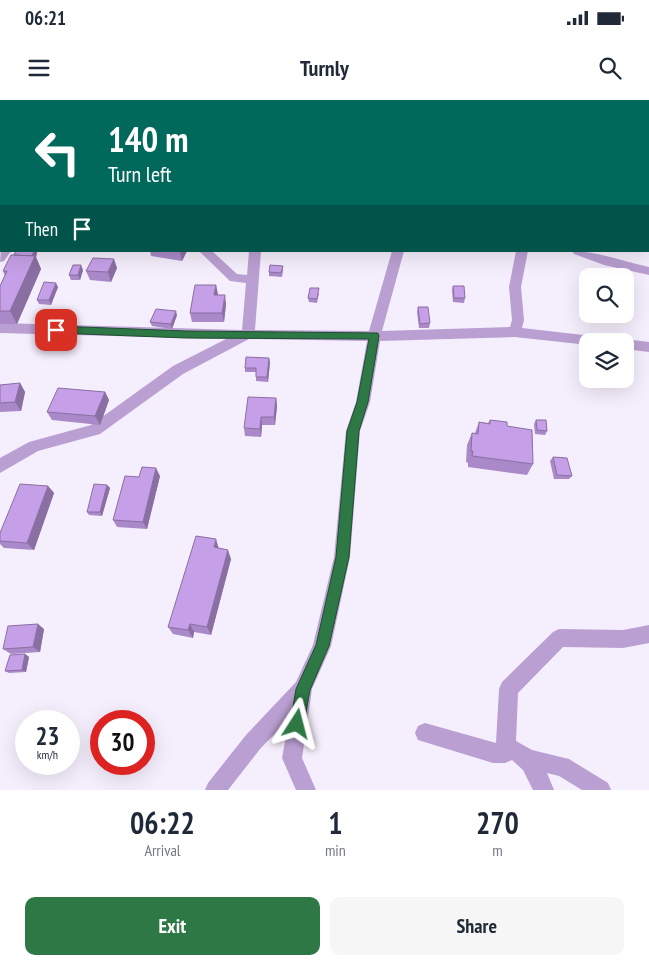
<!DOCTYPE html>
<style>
body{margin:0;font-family:"PT Sans Narrow",sans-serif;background:#f6f6f7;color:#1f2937;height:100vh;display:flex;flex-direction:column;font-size:19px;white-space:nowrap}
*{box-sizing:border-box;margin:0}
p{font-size:16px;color:#747a83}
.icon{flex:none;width:28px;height:28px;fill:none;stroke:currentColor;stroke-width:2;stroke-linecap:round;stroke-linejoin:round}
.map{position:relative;height:690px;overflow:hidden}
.drawer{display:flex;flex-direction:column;background:#fff;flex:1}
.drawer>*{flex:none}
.guide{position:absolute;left:0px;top:0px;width:650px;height:152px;box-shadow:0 5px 20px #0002;background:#00695c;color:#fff;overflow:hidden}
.fabs{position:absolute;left:579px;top:168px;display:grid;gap:10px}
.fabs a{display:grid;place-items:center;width:55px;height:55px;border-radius:10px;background:#fff;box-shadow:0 5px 20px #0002;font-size:25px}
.speed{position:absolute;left:15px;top:610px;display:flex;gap:10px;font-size:25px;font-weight:700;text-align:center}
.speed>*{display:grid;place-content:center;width:65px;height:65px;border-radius:50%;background:#fff;box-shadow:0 5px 20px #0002;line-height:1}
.speed small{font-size:12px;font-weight:400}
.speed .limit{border:8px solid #d22;background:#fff;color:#111}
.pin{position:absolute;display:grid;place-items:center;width:42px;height:42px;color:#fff;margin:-21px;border-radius:10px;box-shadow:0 2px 8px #0006}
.me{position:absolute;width:55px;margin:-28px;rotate:9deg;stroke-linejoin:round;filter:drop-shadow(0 0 4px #0008)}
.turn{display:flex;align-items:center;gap:18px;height:105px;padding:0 25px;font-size:22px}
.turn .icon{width:65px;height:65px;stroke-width:2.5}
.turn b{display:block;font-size:35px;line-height:42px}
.then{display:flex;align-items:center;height:48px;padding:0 25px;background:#0003;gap:10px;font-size:19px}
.eta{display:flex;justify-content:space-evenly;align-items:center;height:85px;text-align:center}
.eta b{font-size:30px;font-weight:700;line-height:35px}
.cta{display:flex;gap:10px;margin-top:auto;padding:10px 25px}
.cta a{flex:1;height:58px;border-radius:10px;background:#2e7846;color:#fff;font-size:20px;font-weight:700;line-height:58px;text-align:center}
.cta a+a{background:#f6f6f7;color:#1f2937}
.status{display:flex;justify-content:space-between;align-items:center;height:35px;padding:0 25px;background:#fff;direction:ltr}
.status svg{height:14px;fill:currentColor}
header{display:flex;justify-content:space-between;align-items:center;height:65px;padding:0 25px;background:#fff;font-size:22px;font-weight:700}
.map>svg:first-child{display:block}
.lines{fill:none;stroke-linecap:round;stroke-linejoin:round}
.street{fill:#baa0d2;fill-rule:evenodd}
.wall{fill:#a989c7}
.shaded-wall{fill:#8a6fa2}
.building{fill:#c59fe7;stroke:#8a6fa2}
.route{fill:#2e7846;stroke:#1e4e2e}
</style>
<div class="status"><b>06:21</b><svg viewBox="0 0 49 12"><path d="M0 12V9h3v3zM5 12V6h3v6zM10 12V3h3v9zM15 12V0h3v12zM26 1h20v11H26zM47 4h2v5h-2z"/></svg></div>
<header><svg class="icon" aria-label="menu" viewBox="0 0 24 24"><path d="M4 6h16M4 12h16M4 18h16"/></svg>Turnly<svg class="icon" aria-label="search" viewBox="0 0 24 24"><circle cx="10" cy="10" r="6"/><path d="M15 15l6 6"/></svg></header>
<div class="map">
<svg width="649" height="690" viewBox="0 0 649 690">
<rect width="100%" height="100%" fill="#f5eefc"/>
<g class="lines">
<g class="street">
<polygon points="47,0 57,0 58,1 48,1"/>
<polygon points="340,0 350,0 351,1 341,1"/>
<rect x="0" y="1" width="1" height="6"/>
<polygon points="1,148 1,151 11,151 4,161 0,162"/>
<polygon points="199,151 212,151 237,174 247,175 249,151 261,151 255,230 369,231 392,151 404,151 382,231 510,227 512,220 509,187 516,151 528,151 521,187 524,220 522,228 592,236 597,238 599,241 588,241 588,245 515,237 380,241 370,302 360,331 350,457 331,546 312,589 302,658 316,690 296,690 282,658 289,619 260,649 228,690 205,690 208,683 246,635 296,582 313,545 334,457 346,331 356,302 367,241 249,239 183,274 100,334 38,351 0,373 0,358 29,342 91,325 173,266 226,239 0,233 0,223 242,230 246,183 230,181"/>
<path d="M572,151c25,0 52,11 77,16v8l-45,-10 -30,-11z"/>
<polygon points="625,239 649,242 649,252 625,249 625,241 620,241"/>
<polygon points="649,525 649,543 623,548 563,547 518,593 516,641 532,650 569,659 608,683 611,690 582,690 559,676 547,673 554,690 533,690 523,670 512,660 505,663 493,663 418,640 415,633 418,626 425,623 496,643 499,589 502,582 553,532 559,529 623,530"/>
</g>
</g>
<g class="wall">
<rect x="134" y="0" width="11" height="1"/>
<polygon points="16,151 36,151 37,153 36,157 41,169 17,224 0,224 0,186 5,176 3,171"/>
<polygon points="150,151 187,151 182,161 151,156"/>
<polygon points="283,166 283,171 282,177 269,176 269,172"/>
<polygon points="117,168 111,182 90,180 86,171"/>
<polygon points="83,170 80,180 71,180 69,175"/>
<polygon points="216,185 217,195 226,204 224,222 192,222 190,213"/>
<polygon points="453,186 465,198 464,203 453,202 452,190"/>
<polygon points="58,187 51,205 39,204 37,200"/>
<polygon points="319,193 317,203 309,202 308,198"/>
<polygon points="418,207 430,223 429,228 419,228 417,212"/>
<polygon points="177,215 172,229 152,226 150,222"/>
<polygon points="270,262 268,282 256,281 256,272 245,272 245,268"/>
<polygon points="20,283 25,292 21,311 0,312 0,285"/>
<polygon points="105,292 109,300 100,325 52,320 47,312"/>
<polygon points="276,298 277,306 275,325 262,325 261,337 245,336 244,328"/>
<polygon points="490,320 507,326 533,364 527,375 468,367 468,363 466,362 467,345 472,333 475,333 479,322 488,323"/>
<polygon points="536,320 547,331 545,335 535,334 534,324"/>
<polygon points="553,357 572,376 569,379 554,379 550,361"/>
<polygon points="160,376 147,429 117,427 113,420 139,377"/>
<polygon points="107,385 110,388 102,416 89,415 87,412"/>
<polygon points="48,386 54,393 34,450 4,448 0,444 0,433"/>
<polygon points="219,448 231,459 211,535 194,532 193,538 173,534 168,527"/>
<polygon points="44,529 40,552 11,554 3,549"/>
<polygon points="25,554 29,557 26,572 9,573 5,571"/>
</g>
<g class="shaded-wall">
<polygon points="34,151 36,151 37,153 36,157 41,169 17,224 10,211"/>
<polygon points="180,151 187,151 182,161"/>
<polygon points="114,159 117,168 111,182 108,172"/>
<polygon points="81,165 83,170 80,180 78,175"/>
<polygon points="56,183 58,187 51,205 49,200"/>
<polygon points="216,185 218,194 216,204 214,195"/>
<polygon points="225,195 226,204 224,222 222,213"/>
<polygon points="176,211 177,215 172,229 171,224"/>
<polygon points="269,258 270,262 268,282 267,277"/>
<polygon points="20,283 25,292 21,311 15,302"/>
<polygon points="105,292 109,300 100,325 95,316"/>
<polygon points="276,298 277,306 275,325 274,317"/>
<polygon points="261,317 262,325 261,337 260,329"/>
<polygon points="156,368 160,376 147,429 143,422"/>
<polygon points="107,385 110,388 102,416 100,412"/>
<polygon points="48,386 54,393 34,450 27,443"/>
<polygon points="216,439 219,449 214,447"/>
<polygon points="228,450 231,459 211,535 207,527"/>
<polygon points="38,524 44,529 40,552 33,547"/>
<polygon points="190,524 194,532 193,538 188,530"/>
<polygon points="25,554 29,557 26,572 22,570"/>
<polygon points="74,628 77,630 69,654 69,643"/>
</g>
<g class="building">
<polygon points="16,151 34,151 32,156 14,155"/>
<polygon points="11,155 35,156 10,211 0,211 0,186 7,171 3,171"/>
<polygon points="93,158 114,159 108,172 86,171"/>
<polygon points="73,165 81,165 78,175 69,175"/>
<polygon points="270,165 283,166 281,173 269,172"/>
<polygon points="44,182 56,183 49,200 37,200"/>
<polygon points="195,185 216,185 214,195 225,195 222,213 190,213"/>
<polygon points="453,186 464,186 465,198 454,198"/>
<polygon points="310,188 319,188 317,199 308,198"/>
<polygon points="418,207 428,207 430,223 420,224"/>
<polygon points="156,209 176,211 171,224 150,222"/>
<polygon points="246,257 269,258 267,277 256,277 256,268 245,268"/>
<polygon points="20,283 15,302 0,303 0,285"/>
<polygon points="58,288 105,292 95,316 47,312"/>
<polygon points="248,297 276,298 274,317 261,317 260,329 244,328"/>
<polygon points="490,320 507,322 507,326 532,330 533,364 472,356 473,351 471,351 472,333 478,334 479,322 490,324"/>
<polygon points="536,320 546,320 547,331 537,330"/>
<polygon points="553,357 567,358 572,376 557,375"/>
<polygon points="142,367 156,368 143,422 113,420 125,376 139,377"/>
<polygon points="20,384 48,386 27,443 0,441 0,433"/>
<polygon points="94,384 107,385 100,412 87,412"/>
<polygon points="196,436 216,439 214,447 228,450 207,527 190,524 188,530 168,527"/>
<polygon points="38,524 33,547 3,549 8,526"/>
<polygon points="25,554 22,570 5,571 10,555"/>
<polygon points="69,627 74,628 69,643"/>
</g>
<polygon class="route" points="56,226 186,231 378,233 379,236 368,302 359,331 349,457 329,546 310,590 303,629 297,631 292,629 290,624 296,589 316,545 336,457 347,331 357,302 369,239 186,238 56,233 51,230"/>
</svg>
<div class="fabs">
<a><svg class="icon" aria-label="search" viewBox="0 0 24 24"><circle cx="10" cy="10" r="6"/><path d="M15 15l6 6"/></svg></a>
<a><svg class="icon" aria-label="layers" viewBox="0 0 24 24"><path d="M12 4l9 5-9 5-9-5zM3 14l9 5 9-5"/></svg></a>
</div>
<div class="speed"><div>23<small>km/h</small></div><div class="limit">30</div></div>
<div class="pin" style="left:56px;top:230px;background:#d93025"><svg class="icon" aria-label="arrive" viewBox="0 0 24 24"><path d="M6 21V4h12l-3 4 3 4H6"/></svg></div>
<svg class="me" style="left:297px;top:624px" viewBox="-20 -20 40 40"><path d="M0-17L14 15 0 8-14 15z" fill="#2e7846" stroke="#fff" stroke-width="4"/></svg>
<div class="guide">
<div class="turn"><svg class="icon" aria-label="left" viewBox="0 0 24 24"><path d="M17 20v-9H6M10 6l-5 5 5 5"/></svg><div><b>140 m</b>Turn left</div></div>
<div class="then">Then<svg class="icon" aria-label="arrive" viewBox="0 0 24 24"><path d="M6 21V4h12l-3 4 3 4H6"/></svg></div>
</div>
</div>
<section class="drawer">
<div class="eta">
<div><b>06:22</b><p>Arrival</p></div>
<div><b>1</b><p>min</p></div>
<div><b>270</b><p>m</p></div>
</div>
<div class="cta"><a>Exit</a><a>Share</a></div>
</section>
